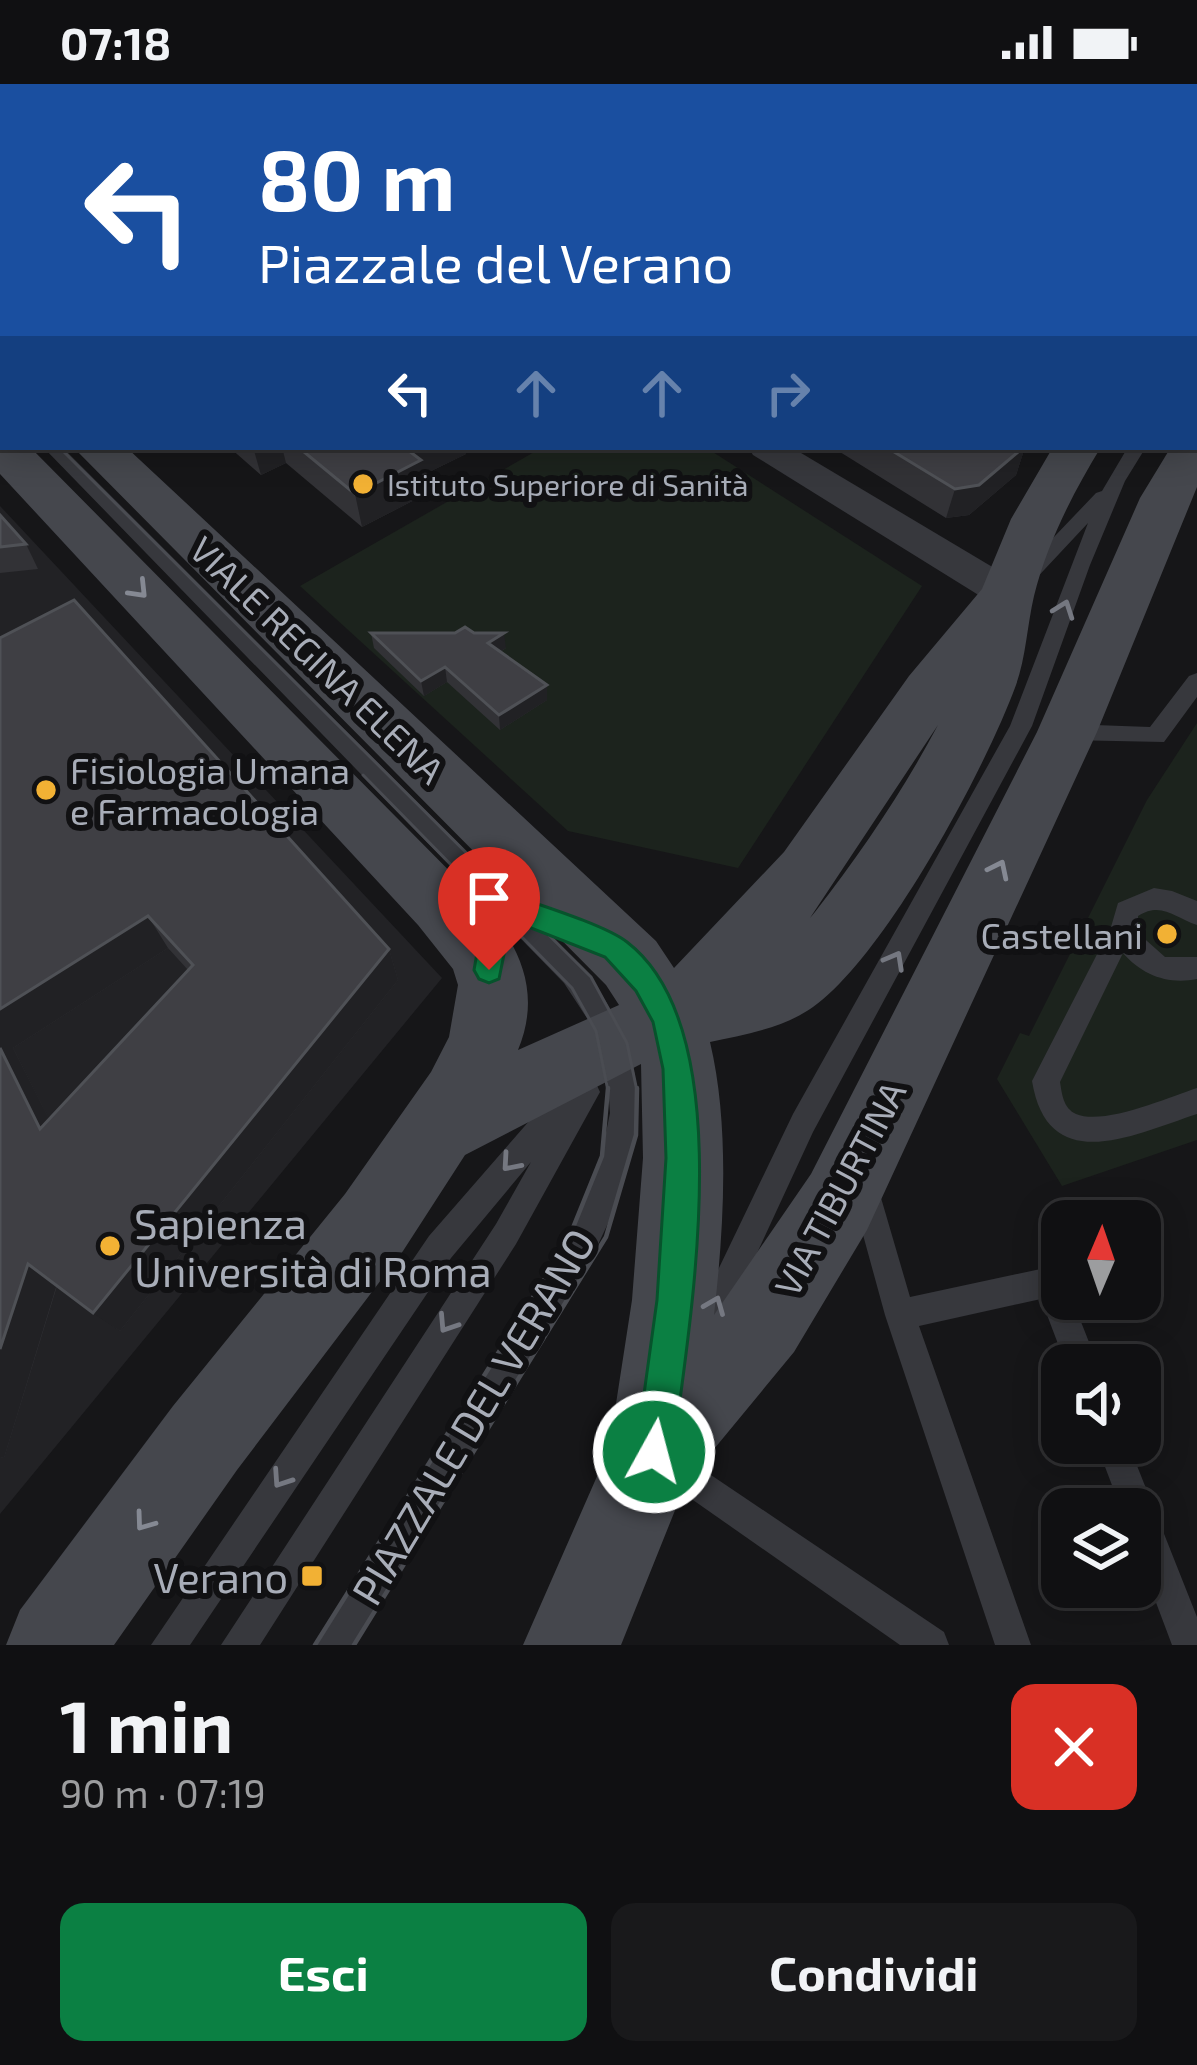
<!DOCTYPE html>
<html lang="it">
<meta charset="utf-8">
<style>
body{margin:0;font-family:"Exo 2",sans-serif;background:#19191b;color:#f1f3f6;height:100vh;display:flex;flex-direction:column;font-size:45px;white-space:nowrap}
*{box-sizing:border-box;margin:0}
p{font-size:39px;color:#9c9d9f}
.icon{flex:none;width:66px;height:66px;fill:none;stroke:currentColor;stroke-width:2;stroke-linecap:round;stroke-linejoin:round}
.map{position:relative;height:1561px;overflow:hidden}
.side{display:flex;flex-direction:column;background:#101012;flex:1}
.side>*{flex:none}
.guide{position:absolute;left:0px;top:0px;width:1197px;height:366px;box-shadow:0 6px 30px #0003,0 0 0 3px #303032;background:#1a4fa0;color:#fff;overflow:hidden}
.needle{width:78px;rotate:2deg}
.fabs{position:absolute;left:1041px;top:1116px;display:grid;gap:24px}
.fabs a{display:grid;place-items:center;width:120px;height:120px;border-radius:24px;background:#101012;box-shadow:0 6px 30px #0003,0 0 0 3px #303032;font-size:60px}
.pin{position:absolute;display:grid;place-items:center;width:102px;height:102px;color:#fff;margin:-123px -51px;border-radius:50% 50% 50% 0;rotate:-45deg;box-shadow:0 0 12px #0007}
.pin .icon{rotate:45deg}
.me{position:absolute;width:132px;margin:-66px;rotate:7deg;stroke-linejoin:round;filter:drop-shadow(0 0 9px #0008)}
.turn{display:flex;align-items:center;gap:42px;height:252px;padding:0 60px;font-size:54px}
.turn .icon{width:156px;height:156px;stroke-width:2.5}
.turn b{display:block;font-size:84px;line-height:102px}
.lanes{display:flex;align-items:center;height:114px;padding:0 60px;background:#0003;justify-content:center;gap:60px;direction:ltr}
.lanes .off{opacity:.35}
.round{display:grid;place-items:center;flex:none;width:126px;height:126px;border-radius:24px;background:#19191b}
.summary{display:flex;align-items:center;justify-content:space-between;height:204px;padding:0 60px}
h1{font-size:72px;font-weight:700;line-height:90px}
.button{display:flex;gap:24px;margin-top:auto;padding:24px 60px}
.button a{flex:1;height:138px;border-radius:24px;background:#0b8043;color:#fff;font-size:48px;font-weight:700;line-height:138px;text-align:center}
.button a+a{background:#19191b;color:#f1f3f6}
.status{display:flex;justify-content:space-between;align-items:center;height:84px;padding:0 60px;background:#101012;direction:ltr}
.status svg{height:33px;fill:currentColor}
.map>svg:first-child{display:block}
.built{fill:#222225}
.green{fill:#1c231d}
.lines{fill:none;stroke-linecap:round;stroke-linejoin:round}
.lane{fill:#37383d;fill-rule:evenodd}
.street{fill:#37383d;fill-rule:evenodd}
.secondary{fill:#45474d;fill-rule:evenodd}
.tram-far1{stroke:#4a4c52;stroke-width:3}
.tram{stroke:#4a4c52;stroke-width:4.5}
.wall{fill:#323236;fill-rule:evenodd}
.shaded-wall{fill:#212124}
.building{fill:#3f3f44;stroke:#4f5156;stroke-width:3}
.oneway{stroke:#858993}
.oneway2{stroke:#757881}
.route{fill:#0b8043;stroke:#07532c;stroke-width:3}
.poi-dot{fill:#f2b134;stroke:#111113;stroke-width:4.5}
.labels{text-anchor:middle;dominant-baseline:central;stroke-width:12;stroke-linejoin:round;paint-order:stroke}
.far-poi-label{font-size:30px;fill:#a8adb8;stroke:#111113;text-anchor:start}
.street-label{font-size:36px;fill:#a8adb8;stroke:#111113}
.poi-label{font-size:36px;fill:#a8adb8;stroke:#111113;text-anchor:start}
.near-poi-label{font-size:42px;fill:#a8adb8;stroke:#111113;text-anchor:start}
.near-street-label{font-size:42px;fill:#a8adb8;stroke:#111113}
</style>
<div class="status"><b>07:18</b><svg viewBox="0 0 49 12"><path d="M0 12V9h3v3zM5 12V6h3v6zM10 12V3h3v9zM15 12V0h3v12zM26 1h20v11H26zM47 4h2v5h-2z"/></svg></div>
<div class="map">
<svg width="1197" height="1561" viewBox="0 0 1197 1561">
<rect width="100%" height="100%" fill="#161618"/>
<polygon class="built" points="0,422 442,894 0,1430"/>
<g class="green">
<polygon points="543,363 705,363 922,502 738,784 568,747 300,502"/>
<polygon points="1197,639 1197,1056 1062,1102 997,995 1020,949 1029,952 1147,716"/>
</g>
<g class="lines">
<g class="lane">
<polygon points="1197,268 1197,281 1194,282 1194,269"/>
<polygon points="0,307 3,308 3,320 0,319"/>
<path d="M43,363h19l520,520c34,43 59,94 55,150 -7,100 -83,204 -134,287 -49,81 -98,161 -148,241h-38l222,-357 37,-66 23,-55 11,-54 -3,-43 -11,-38 -32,-49z"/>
<polygon points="1128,363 1146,363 1125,397 1090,481 1032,642 813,1048 715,1260 704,1264 693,1260 689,1249 693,1238 793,1030 1010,642 1088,439 1030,501 1016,501 1013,496 1096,409 1102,407"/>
<polygon points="1197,589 1197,613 1164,658 1067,656 1056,648 1067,640 1150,643 1189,592"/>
<path d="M1154,804l18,3 25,10v24c-22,-7 -35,-24 -59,-9v17l27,24h32v22c-29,6 -55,-4 -74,-26l-63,129c2,12 3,26 16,32 28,12 93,-17 121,-26v26c-64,21 -149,64 -165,-33l79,-154 7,-24z"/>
<polygon points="581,985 591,989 600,1008 516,1160 260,1561 221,1561 496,1140 531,1078 451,1174 190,1561 151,1561 429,1152 571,989"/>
<polygon points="865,1093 875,1097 879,1107 910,1213 1050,1183 1061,1187 1062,1215 1072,1215 1098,1281 1066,1281 1041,1215 919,1242 1031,1561 995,1561 885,1231 851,1107 855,1097"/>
<polygon points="1096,1359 1128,1359 1197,1533 1197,1561 1172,1561 1140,1476 1140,1425 1121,1425"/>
<polygon points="665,1360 944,1548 949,1561 900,1561 653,1388 649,1376 653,1364"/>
</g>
<polygon class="street" points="748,363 791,363 1021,500 1027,510 1021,520 1007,524 993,520 753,371"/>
<g class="secondary">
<polygon points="1197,188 1197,217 1194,218 1194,189"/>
<polygon points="0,254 3,254 3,284 0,283"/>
<path d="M0,346l3,17h27l463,468c32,42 46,84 25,135l101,-45 -13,-20 -533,-538h53l530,494 18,27 110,-116 125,-176 73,-87 29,-70 42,-72h48c-28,46 -54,96 -67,149 -7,30 -8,61 -18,89 -31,85 -131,271 -203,322 -29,21 -70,28 -103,35 20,84 14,186 4,273l97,-141 226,-442 103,-234 31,-51h23l3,-17v57l-100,245 -230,498 -73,122 -108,131 -65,162h-98l86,-196 23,-149 11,-142 -2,-94 -176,91 -62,96 -166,219 -123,175h-108l14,-35 153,-204 172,-212 86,-122 18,-35 9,-52 -5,-16 -35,-44 -418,-451zM938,641c-35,66 -77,128 -123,187l-5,6z"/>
</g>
<g class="tram-far1">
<polyline points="59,363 591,893 627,959 637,1007"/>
<polyline points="363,691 572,904 596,947 608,1007"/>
</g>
<g class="tram">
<polyline points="315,1561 566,1161 602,1072 608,1004"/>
<polyline points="354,1561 606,1153 636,1051 637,1004"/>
</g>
</g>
<g class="wall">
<polygon points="0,0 3,3 3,145 0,143"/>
<polygon points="436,0 1197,0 1194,3 428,3"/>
<polygon points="229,363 465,363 466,370 423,391 426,410 362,443 286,379 261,391"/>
<polygon points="832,363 1025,363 1016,391 969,431 946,434"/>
<polygon points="0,431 26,460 38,485 0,489"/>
<polygon points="371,549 474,549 506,564 500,568 547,616 500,646 447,598 424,612 374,564"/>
<path d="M0,554l389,311 9,31 -278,351 -63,-45 -53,172 -4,-1zM168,864l20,22 -139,149 -36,-71z"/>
</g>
<g class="shaded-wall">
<polygon points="208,0 311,0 302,3 198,3"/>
<polygon points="755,0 804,0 803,3 746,3"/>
<polygon points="1197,21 1197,43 1194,44 1194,23"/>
<polygon points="253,363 282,363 286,379 261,391"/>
<polygon points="407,363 465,363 466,370 423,391 426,410 362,443 355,410"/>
<polygon points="1025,363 1016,391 969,431 946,434 955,405"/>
<polygon points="504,549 506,564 489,574 488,559"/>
<polygon points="445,583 447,598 424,612 421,597"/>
<polygon points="547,601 547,616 500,646 499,631"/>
<polygon points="148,832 168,864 13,964 67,1070 40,1045 0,964 0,925"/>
<polygon points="389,865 398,896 120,1247 93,1229"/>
<polygon points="28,1180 57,1200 4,1374 0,1373 0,1265"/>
</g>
<g class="building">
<polygon points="0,0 208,0 198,3 3,3 3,124 0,122"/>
<polygon points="436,0 755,0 746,3 428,3"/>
<polygon points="840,0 1197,0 1197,21 1194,23 1194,3 847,3"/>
<polygon points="298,363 407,363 405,364 421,376 355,410"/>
<polygon points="886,363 1024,363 979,401 955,405"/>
<polygon points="0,431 26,460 0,463"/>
<polygon points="74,516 389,865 93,1229 28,1180 0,1265 0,964 40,1045 193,881 148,832 0,925 0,554"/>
<polygon points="465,543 474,549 504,549 488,559 547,601 499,631 445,583 421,597 371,549 455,549"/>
</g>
<defs><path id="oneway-chevron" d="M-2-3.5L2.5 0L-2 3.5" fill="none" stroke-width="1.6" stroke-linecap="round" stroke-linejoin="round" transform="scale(3)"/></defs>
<g class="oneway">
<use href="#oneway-chevron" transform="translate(139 506) rotate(46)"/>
<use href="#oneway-chevron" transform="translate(999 785) rotate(-64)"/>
<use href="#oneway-chevron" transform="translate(144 1438) rotate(126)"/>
</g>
<g class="oneway2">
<use href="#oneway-chevron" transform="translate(1064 525) rotate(-70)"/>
<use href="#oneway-chevron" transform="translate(895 876) rotate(-61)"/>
<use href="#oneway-chevron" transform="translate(510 1079) rotate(131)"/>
<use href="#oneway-chevron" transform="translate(715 1221) rotate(-68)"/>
<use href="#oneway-chevron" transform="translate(447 1240) rotate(123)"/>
<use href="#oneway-chevron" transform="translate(281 1395) rotate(124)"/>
</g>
<path class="route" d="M500,807c30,11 104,33 127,51 116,89 62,382 46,510l-6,13 -13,6 -13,-6 -5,-13 21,-152 9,-142 -3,-89 -10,-47 -17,-31 -31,-34 -94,-37 -12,59 -10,4 -10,-4 -5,-9 12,-67 4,-9z"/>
<g class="poi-dot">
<circle cx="363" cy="400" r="12"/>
<circle cx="46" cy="706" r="12"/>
<circle cx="1167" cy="850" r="12"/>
<circle cx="110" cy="1162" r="12"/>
<rect x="300" y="1480" width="24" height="24" rx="6"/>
</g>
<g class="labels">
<g class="far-poi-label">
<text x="387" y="400">Istituto Superiore di Sanità</text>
</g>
<g class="street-label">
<text transform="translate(318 575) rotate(44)">VIALE REGINA ELENA</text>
<text transform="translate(839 1104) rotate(-62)">VIA TIBURTINA</text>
</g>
<g class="poi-label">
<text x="70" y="685">Fisiologia Umana<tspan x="70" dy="41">e Farmacologia</tspan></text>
<text x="1143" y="850" text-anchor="end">Castellani</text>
</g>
<g class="near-poi-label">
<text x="134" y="1138">Sapienza<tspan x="134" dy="48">Università di Roma</tspan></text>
<text x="288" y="1492" text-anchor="end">Verano</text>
</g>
<g class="near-street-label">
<text transform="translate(472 1332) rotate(-59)">PIAZZALE DEL VERANO</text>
</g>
</g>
</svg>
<div class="fabs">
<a><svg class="needle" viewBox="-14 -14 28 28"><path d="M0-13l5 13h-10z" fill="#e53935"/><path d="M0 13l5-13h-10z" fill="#9c9d9f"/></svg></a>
<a><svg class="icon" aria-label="sound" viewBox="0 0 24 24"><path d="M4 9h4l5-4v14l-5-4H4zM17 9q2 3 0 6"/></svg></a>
<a><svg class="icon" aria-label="layers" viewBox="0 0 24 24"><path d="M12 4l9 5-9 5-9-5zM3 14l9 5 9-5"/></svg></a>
</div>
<div class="pin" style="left:489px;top:886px;background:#d93025"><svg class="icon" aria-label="arrive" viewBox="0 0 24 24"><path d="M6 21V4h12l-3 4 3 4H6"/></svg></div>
<svg class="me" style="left:654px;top:1368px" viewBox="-20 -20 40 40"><circle r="17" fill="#0b8043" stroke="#fff" stroke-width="3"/><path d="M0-11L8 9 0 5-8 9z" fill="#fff"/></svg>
<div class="guide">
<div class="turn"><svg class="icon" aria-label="left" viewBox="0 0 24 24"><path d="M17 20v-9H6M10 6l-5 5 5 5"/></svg><div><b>80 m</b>Piazzale del Verano</div></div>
<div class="lanes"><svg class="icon" aria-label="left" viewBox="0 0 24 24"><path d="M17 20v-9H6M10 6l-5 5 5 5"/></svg><svg class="icon off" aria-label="ahead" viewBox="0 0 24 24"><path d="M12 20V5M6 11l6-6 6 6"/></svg><svg class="icon off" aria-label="ahead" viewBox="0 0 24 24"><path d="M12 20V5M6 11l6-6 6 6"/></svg><svg class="icon off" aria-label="right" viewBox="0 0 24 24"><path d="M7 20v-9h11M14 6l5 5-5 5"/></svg></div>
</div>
</div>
<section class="side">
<div class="summary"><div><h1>1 min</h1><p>90 m · 07:19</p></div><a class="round" style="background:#d93025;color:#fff"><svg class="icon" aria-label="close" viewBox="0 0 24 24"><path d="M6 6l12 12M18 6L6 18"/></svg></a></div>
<div class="button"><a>Esci</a><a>Condividi</a></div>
</section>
